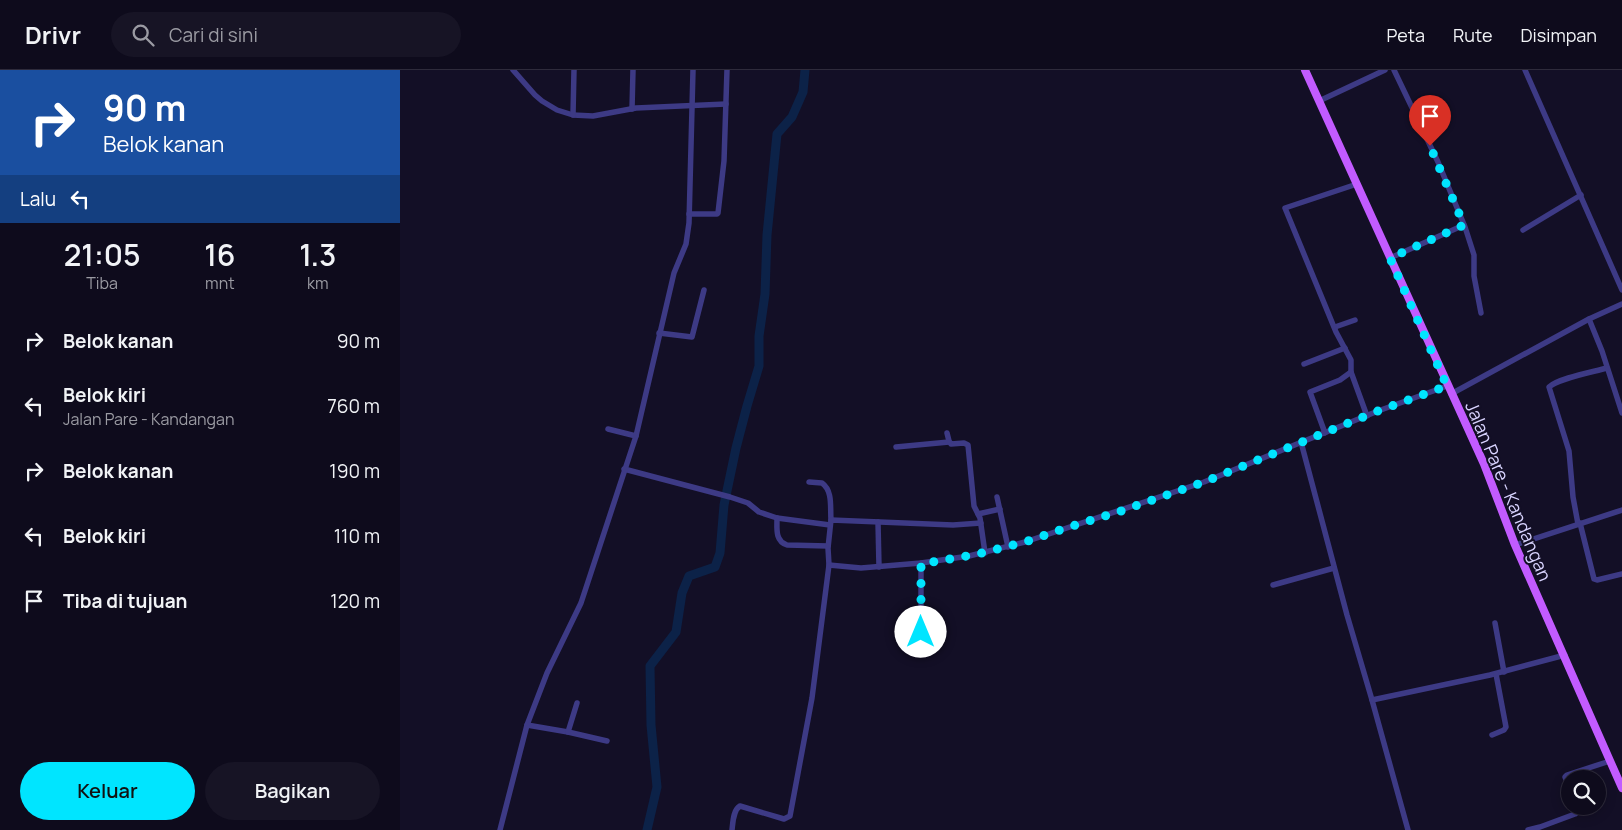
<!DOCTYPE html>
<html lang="id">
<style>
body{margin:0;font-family:Manrope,sans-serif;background:#171425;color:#f1f3f6;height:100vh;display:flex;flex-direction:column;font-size:19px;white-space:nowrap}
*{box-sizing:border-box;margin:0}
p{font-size:16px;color:#9b9ba3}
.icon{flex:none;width:28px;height:28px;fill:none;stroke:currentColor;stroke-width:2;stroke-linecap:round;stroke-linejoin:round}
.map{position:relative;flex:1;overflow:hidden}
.panel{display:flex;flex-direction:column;background:#0e0b1c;width:400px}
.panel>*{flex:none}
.banner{background:#1a4fa0;color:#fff;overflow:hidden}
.controls{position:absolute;left:1161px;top:700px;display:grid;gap:10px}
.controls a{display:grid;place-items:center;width:45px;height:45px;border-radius:50%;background:#0e0b1c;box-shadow:0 2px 12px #0003,0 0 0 1px #2e2b3b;font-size:25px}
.pin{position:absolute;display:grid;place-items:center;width:42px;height:42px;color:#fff;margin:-51px -21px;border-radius:50% 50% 50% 0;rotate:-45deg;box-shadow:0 0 5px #0007}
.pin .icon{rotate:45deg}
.me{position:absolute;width:55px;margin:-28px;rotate:0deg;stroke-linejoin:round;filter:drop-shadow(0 0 4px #0008)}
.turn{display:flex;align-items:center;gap:18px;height:105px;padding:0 20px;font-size:22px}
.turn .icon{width:65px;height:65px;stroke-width:2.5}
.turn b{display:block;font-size:35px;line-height:42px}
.then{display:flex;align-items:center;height:48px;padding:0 20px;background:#0003;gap:10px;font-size:19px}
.eta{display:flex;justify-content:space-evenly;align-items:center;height:85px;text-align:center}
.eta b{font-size:30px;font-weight:600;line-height:35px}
.action{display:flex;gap:10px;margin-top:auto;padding:10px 20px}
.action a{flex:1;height:58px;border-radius:30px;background:#00e5ff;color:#111;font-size:20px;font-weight:600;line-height:58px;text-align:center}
.action a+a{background:#171425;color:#f1f3f6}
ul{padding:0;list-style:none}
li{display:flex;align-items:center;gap:15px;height:65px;padding:0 20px}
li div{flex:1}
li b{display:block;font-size:19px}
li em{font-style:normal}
header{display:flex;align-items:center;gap:30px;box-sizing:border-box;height:70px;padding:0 25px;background:#0e0b1c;border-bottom:1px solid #2e2b3b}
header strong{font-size:24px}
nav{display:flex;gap:28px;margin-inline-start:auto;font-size:18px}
.search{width:350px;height:45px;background:#171425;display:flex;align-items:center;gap:12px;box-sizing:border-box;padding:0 18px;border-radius:28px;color:#9b9ba3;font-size:19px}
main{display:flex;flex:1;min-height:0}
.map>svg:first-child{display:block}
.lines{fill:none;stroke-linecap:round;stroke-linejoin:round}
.river{stroke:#0c2248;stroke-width:9}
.minor{stroke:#3d3a85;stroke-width:5.5}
.major{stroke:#c25bff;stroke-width:8}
.route{stroke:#00e5ff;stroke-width:9;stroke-dasharray:0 16.2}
.labels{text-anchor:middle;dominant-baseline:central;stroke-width:4;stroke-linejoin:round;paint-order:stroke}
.street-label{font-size:18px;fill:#d9d4ff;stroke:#130f26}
</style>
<header>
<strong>Drivr</strong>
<div class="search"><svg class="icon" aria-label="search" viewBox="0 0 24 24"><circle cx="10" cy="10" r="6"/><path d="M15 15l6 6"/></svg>Cari di sini</div>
<nav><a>Peta</a><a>Rute</a><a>Disimpan</a></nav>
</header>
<main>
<section class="panel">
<div class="banner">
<div class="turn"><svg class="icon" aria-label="right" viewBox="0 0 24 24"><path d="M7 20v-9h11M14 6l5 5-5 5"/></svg><div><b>90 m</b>Belok kanan</div></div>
<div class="then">Lalu<svg class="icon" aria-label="left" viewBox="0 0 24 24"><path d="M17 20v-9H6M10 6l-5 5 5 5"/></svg></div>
</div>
<div class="eta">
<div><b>21:05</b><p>Tiba</p></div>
<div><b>16</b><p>mnt</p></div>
<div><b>1.3</b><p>km</p></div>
</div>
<ul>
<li><svg class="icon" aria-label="right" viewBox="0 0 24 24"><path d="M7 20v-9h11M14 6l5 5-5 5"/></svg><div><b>Belok kanan</b></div><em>90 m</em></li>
<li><svg class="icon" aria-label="left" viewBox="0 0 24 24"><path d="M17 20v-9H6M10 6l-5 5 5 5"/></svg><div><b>Belok kiri</b><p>Jalan Pare - Kandangan</p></div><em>760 m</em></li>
<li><svg class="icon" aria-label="right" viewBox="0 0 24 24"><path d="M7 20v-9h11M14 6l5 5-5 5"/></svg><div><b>Belok kanan</b></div><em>190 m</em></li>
<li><svg class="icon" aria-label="left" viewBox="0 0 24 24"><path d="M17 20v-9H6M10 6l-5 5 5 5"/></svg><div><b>Belok kiri</b></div><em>110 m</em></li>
<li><svg class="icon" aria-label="arrive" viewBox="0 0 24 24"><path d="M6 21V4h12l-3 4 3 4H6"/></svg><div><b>Tiba di tujuan</b></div><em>120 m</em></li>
</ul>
<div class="action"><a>Keluar</a><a>Bagikan</a></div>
</section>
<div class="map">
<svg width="1222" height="760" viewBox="0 0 1222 760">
<rect width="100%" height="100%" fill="#130f26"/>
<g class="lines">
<polyline class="river" points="247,760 257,717 251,655 250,596 276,562 282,523 289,506 315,497 320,483 324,435 336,378 347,336 359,296 359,266 365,224 367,165 377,64 392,47 403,22 405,0"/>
<g class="minor">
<polyline points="113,0 135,25 142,31 157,40 173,45 193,46 236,38 326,34"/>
<polyline points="994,0 1038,92 1065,157 1074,185 1074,206 1081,243"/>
<polyline points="1125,0 1222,220"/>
<polyline points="919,31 985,0"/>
<polyline points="232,39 233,0"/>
<polyline points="173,45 174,0"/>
<polyline points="289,144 317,144 318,143 324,91 327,0"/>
<polyline points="1123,160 1181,125"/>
<polyline points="990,188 1064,155"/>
<polyline points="1189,249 1202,281 1222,343"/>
<polyline points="935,257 955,250"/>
<polyline points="259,263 292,267 304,220"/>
<polyline points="904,294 945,278"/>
<polyline points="951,302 967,346"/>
<polyline points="1051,324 1189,249 1222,234"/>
<polyline points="208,359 236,366"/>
<polyline points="547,363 549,371 551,374 564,373 568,375 574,436 580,448 585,483"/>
<polyline points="925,363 910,322 940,310 951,302 951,290 936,262 885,138 957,114"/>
<polyline points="901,372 947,545 972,630 1008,760"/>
<polyline points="496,377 549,372"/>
<polyline points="224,399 330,427 348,433 359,442 377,448 430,455"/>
<path d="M409,412l13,1c11,8 8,24 9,37"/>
<polyline points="597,427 608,477"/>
<polyline points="578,444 600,439"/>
<path d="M377,448c0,11 -2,23 10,27l41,1"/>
<polyline points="478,452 479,497"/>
<polyline points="1180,453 1194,509 1197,510 1222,504"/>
<path d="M1178,454l-5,-27 -4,-46 -20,-64c10,-9 44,-15 58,-19"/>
<polyline points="1115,475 1222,440"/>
<polyline points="429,495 428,478 431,450 553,455 581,453"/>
<polyline points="873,515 934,498"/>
<polyline points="1095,553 1104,602"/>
<polyline points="521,563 521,493"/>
<polyline points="972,630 1090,605 1165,585"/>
<polyline points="127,655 168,662 207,671"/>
<polyline points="168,662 177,633"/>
<polyline points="1092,665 1104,660 1106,657 1096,604"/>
<polyline points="1170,719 1165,707 1167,705 1210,691"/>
<polyline points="100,760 127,655 147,603 181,533 236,366 274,203 286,174 289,153 293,0"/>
<path d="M332,760c1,-8 1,-20 8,-24l44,13 6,-3 22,-118 17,-133 32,3 60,-5 48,-7 56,-14 179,-60 174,-71 69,-25"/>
<polyline points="1128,760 1140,757 1175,744 1180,740 1180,736"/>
</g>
<polyline class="major" points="905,0 1084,394 1115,475 1222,718"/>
</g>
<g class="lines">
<polyline class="route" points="521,562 521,494 578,484 625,472 666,458 721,441 804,412 978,341 1047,316 990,188 1064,155 1030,76"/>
</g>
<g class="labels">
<g class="street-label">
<text transform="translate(1109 421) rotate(67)">Jalan Pare - Kandangan</text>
</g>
</g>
</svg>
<div class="controls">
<a><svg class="icon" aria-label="search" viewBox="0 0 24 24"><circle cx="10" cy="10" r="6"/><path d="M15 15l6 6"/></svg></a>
</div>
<div class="pin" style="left:1030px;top:76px;background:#d93025"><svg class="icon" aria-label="arrive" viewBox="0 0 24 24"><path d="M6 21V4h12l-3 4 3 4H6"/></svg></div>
<svg class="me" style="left:521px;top:562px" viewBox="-20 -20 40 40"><circle r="19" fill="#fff"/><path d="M0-13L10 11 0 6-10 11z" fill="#00e5ff"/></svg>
</div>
</main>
